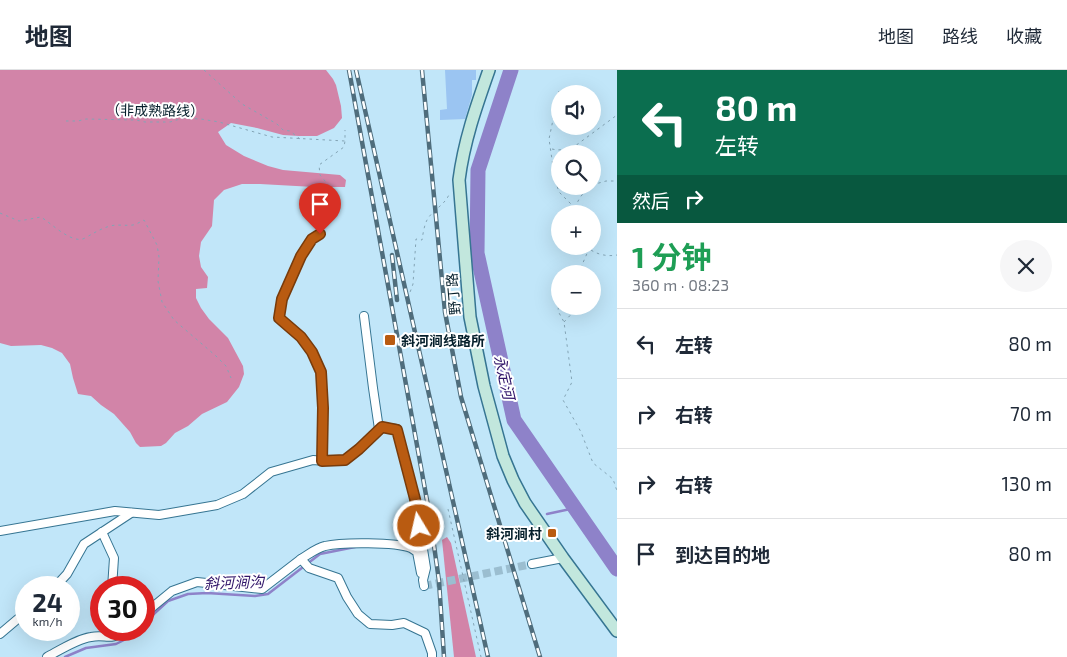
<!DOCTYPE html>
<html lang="zh">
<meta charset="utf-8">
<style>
body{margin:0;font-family:"Exo 2","Noto Sans SC",sans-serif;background:#f6f6f7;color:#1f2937;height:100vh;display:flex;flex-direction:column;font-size:19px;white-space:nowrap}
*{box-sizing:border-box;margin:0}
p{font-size:16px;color:#747a83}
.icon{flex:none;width:28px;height:28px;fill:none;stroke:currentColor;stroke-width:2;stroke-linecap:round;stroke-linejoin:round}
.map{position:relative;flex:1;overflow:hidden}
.side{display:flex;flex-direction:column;background:#fff;width:450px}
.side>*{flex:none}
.hud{background:#0b6e4f;color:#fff;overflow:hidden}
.buttons{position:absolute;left:551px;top:15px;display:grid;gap:10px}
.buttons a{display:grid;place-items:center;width:50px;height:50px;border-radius:50%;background:#fff;box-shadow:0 5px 20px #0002;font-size:25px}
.speed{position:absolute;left:15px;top:506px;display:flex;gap:10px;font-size:25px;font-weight:700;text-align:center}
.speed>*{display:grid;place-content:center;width:65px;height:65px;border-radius:50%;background:#fff;box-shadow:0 5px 20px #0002;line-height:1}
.speed small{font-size:12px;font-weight:400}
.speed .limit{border:8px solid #d22;background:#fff;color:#111}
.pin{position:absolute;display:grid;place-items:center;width:42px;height:42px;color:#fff;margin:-51px -21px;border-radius:50% 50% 50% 0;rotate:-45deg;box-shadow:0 0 5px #0007}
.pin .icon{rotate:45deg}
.me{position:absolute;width:55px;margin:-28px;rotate:351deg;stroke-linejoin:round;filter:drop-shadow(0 0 4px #0008)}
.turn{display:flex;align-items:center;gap:18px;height:105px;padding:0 15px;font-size:22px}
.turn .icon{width:65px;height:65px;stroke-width:2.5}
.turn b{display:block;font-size:35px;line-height:42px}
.then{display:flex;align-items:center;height:48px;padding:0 15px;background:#0003;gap:10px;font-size:19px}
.round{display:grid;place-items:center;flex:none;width:52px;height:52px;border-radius:26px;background:#f6f6f7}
.overview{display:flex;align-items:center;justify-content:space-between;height:85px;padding:0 15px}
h1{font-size:30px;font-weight:700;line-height:38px;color:#1e9e55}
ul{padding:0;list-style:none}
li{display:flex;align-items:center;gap:15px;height:70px;padding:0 15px;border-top:1px solid #e0e1e3}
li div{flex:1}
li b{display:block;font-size:19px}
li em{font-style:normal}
header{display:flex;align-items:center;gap:30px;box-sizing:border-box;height:70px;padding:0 25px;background:#fff;border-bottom:1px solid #e0e1e3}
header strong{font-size:24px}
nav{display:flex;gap:28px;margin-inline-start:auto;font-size:18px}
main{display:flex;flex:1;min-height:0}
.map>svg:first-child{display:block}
.forest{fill:#d284a8}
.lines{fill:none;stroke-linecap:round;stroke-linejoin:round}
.stream{stroke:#8e82c9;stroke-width:2.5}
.river{stroke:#8e82c9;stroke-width:15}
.building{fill:#9bc5f2}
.minor-tunnel{stroke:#9bbed0;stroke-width:8;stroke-dasharray:8 4;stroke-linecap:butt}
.minor-casing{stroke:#367592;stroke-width:10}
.secondary-casing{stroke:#367592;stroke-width:14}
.path{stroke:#83a4b5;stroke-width:1;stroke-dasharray:2.5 4;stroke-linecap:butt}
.minor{stroke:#fff;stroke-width:8}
.secondary{stroke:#c2e7dd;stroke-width:11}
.rail-casing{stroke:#4f6d7c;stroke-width:4.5}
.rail{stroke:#fff;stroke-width:2.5;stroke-dasharray:8;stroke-linecap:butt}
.route-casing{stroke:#783b0b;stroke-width:12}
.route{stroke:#b95b11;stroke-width:9}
.poi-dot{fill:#b95b11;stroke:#fff;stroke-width:2}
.labels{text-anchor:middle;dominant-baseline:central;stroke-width:4;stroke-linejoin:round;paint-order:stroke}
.street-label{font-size:14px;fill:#051f2b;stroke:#fff}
.poi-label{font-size:14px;font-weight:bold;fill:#051f2b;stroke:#fff;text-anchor:start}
.water-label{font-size:15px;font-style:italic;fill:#311569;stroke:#fff}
</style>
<header>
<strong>地图</strong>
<nav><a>地图</a><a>路线</a><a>收藏</a></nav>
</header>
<main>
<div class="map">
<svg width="617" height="587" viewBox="0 0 617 587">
<rect width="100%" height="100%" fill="#c1e6f9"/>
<g class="forest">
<polygon points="0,0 326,0 333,9 336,15 341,36 342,48 334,58 317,66 299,66 283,65 257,58 231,53 218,62 226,75 244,86 268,96 283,100 340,105 346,110 345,117 314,117 260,114 242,114 224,120 214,130 212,156 201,172 199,186 201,197 208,207 207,218 196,219 196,228 201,238 209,249 228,268 243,296 244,304 239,317 227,332 202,344 188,356 175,363 166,373 161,376 140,377 136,373 130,362 114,344 101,335 91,326 78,324 73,308 70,294 62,283 52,278 41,275 11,276 0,273"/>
<polygon points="447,467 451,473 476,587 454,587 442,470"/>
</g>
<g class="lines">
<g class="stream">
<polyline points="547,444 575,438"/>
<polyline points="398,472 412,471"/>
<polyline points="144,553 168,531 188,524 207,523 255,526 268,524 320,484 355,477"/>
<polyline points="65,587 86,578 116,574 126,569 136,560"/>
</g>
<polyline class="river" points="511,0 478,100 477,183 514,350 617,499"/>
</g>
<polygon class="building" points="445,0 476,0 476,10 472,10 472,25 465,49 440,50 440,40 447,39"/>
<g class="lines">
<polyline class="minor-tunnel" points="424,516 532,494"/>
<defs>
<g id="minor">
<polyline points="320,164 312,169 301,186 282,229 279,248 301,267 312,282 321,301 323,338 322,391"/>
<polyline points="364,246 373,318 379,359"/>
<polyline points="0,461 115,441 159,445 217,435 243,424 271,402 313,390 325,391 345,390 359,379 382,357 397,359 415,429 426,498 423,510 424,516"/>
<polyline points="102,462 114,488 112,518"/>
<path d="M301,489c7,-4 15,-11 24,-13 16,-4 71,-4 86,2 0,0 6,4 6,4l4,21"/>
<polyline points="532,494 563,488"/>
<polyline points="54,518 67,504 84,474 131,443"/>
<polyline points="144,544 172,521 197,512 262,519 301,489 309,498 338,508 347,527 358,544 370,554 392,555 404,553 425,563 432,583 432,587"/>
<polyline points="0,564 26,542"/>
<path d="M47,587c13,-7 30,-18 44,-20 16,-3 19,5 34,-7"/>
</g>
<path id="secondary" d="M489,0c-13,37 -25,71 -30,110l11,137 14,69 19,70 10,24 12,23 38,55 54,73"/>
</defs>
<use href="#minor" class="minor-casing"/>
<use href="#secondary" class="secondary-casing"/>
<g class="path">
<polyline points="204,0 242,34 277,54 283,60 290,61 300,69"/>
<polyline points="559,21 549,69 555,110 559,122 575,138"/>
<polyline points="66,51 78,51 86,49 136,50 145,52 170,52 183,48 201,49 219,52 272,67 345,71"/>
<polyline points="552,79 557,80 571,79 617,45"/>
<polyline points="592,115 606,111 617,111"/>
<path d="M0,143l19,8 22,-4c11,7 32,28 44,21 9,-5 15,-9 25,-12 7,-2 15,0 23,-1 4,-1 7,-3 11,-5l13,25 2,12 -1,24 4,21 12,18 42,36 10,10 5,12"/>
<path d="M573,144c4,-13 8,-20 18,-28"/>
<polyline points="320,156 339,141 340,133 325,111 320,105 319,95 344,77 345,71 345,60"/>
<path d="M586,176c8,8 20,11 31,9"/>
<polyline points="578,204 589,179"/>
<path d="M408,228l5,-14 3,-45 6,1c1,-6 2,-14 5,-20 6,-11 19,-15 23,-28"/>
<polyline points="560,231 559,232 558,241 564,252 572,312 563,330 581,362 593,393 613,409 617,421"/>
<polyline points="564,252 577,238 576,236"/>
<polyline points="448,439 481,587"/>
</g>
<use href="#minor" class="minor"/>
<use href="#secondary" class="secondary"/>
<defs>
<g id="rail">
<polyline points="349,0 430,447 439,511 444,587"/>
<polyline points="356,0 488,587"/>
<polyline points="422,0 445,242 461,327 540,587"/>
<polyline points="392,185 397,230"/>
</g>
</defs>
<use href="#rail" class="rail-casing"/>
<use href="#rail" class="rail"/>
</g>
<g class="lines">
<defs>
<polyline id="route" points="320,164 312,169 301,186 282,229 279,248 301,267 312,282 321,302 323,338 322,391 345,390 359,379 382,357 397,360 415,429 419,456"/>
</defs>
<use href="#route" class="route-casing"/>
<use href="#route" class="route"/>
</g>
<g class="poi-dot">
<rect x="384" y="264" width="12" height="12" rx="2.5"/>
<rect x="547" y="458" width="10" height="10" rx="2.5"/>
</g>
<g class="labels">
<g class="street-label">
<text transform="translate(155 40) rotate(1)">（非成熟路线）</text>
<text transform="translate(453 224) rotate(-95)">野丁路</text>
</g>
<g class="poi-label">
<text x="401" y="270">斜河涧线路所</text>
<text x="542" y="463" text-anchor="end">斜河涧村</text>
</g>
<g class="water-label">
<text transform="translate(505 307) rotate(77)">永定河</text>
<text transform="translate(234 512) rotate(-2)">斜河涧沟</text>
</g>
</g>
</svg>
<div class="buttons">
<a><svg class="icon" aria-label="sound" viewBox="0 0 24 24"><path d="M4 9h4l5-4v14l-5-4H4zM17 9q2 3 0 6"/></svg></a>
<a><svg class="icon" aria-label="search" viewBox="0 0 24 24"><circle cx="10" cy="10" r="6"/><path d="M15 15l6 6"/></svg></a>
<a>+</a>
<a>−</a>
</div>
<div class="speed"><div>24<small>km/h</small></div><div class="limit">30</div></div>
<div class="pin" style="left:320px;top:164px;background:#d93025"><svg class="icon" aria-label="arrive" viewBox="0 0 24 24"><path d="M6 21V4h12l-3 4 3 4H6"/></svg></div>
<svg class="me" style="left:419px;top:456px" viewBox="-20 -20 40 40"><circle r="17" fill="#b95b11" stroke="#fff" stroke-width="3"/><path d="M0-11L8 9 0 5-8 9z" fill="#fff"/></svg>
</div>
<section class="side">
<div class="hud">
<div class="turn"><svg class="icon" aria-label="left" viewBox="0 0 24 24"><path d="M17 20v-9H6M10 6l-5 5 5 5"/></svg><div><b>80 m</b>左转</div></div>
<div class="then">然后<svg class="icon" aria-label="right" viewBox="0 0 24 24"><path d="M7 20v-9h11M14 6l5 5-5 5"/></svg></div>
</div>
<div class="overview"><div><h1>1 分钟</h1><p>360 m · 08:23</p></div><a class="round"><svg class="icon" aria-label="close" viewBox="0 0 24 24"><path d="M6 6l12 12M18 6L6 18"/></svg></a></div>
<ul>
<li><svg class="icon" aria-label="left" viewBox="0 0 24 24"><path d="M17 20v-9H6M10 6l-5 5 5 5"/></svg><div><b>左转</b></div><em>80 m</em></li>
<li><svg class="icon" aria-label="right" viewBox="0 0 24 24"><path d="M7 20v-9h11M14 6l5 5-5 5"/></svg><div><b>右转</b></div><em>70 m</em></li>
<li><svg class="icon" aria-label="right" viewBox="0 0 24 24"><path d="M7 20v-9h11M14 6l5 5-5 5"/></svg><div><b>右转</b></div><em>130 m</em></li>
<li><svg class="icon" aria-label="arrive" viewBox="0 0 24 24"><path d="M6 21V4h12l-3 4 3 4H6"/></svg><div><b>到达目的地</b></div><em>80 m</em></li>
</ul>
</section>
</main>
